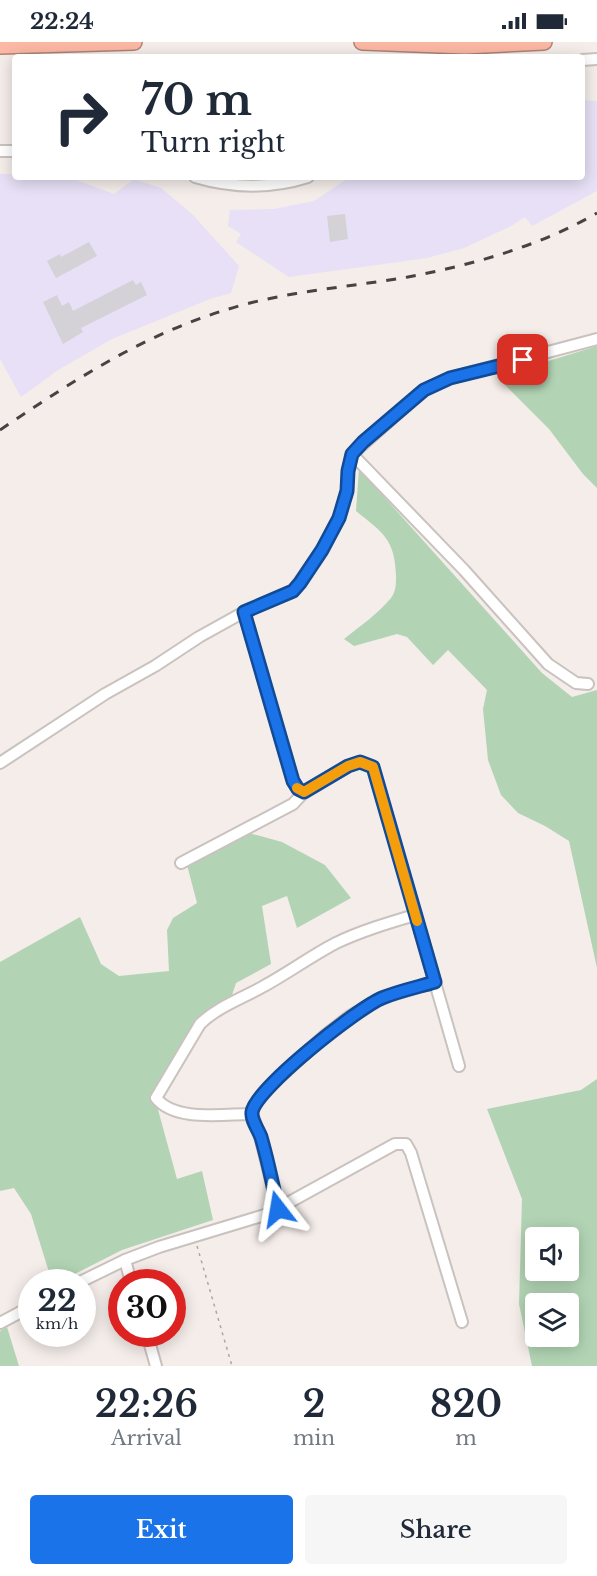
<!DOCTYPE html>
<style>
body{margin:0;font-family:"Libre Baskerville",serif;background:#f6f6f7;color:#1f2937;height:100vh;display:flex;flex-direction:column;font-size:22px;white-space:nowrap}
*{box-sizing:border-box;margin:0}
p{font-size:20px;color:#747a83}
.icon{flex:none;width:33px;height:33px;fill:none;stroke:currentColor;stroke-width:2;stroke-linecap:round;stroke-linejoin:round}
.map{position:relative;height:1324px;overflow:hidden}
.sheet{display:flex;flex-direction:column;background:#fff;flex:1}
.sheet>*{flex:none}
.hud{position:absolute;left:12px;top:12px;width:573px;height:126px;border-radius:6px;box-shadow:0 3px 15px #0003;background:#fff;color:#1f2937;overflow:hidden}
.buttons{position:absolute;left:525px;top:1185px;display:grid;gap:12px}
.buttons a{display:grid;place-items:center;width:54px;height:54px;border-radius:6px;background:#fff;box-shadow:0 3px 15px #0003;font-size:30px}
.speed{position:absolute;left:18px;top:1227px;display:flex;gap:12px;font-size:30px;font-weight:700;text-align:center}
.speed>*{display:grid;place-content:center;width:78px;height:78px;border-radius:50%;background:#fff;box-shadow:0 3px 15px #0003;line-height:1}
.speed small{font-size:15px;font-weight:400}
.speed .limit{border:9px solid #d22;background:#fff;color:#111}
.pin{position:absolute;display:grid;place-items:center;width:51px;height:51px;color:#fff;margin:-26px;border-radius:12px;box-shadow:0 3px 9px #0006}
.me{position:absolute;width:66px;margin:-33px;rotate:346deg;stroke-linejoin:round;filter:drop-shadow(0 0 4px #0008)}
.turn{display:flex;align-items:center;gap:21px;height:126px;padding:0 30px;font-size:27px}
.turn .icon{width:78px;height:78px;stroke-width:2.5}
.turn b{display:block;font-size:42px;line-height:51px}
.eta{display:flex;justify-content:space-evenly;align-items:center;height:102px;text-align:center}
.eta b{font-size:36px;font-weight:600;line-height:42px}
.button{display:flex;gap:12px;margin-top:auto;padding:12px 30px}
.button a{flex:1;height:69px;border-radius:6px;background:#1a73e8;color:#fff;font-size:24px;font-weight:600;line-height:69px;text-align:center}
.button a+a{background:#f6f6f7;color:#1f2937}
.status{display:flex;justify-content:space-between;align-items:center;height:42px;padding:0 30px;background:#fff;direction:ltr}
.status svg{height:16px;fill:currentColor}
.map>svg:first-child{display:block}
.industrial{fill:#e7e0f6}
.green{fill:#b2d4b4;fill-rule:evenodd}
.building{fill:#d4d1d7}
.lines{fill:none;stroke-linecap:round;stroke-linejoin:round}
.minor-casing{stroke:#c9c2bf;stroke-width:14}
.highway-casing{stroke:#af8376;stroke-width:18}
.path{stroke:#aca7a4;stroke-width:1.5;stroke-dasharray:3 4.5;stroke-linecap:butt}
.minor{stroke:#fff;stroke-width:10}
.highway{stroke:#fbb8a4;stroke-width:15}
.rail{stroke:#464342;stroke-width:3;stroke-dasharray:10 10;stroke-linecap:butt}
.route-casing{stroke:#114b97;stroke-width:15}
.route{stroke:#1a73e8;stroke-width:10}
.slow{stroke:#f59e0b;stroke-width:10}
</style>
<div class="status"><b>22:24</b><svg viewBox="0 0 49 12"><path d="M0 12V9h3v3zM5 12V6h3v6zM10 12V3h3v9zM15 12V0h3v12zM26 1h20v11H26zM47 4h2v5h-2z"/></svg></div>
<div class="map">
<svg width="597" height="1324" viewBox="0 0 597 1324">
<rect width="100%" height="100%" fill="#f4edea"/>
<g class="industrial">
<polygon points="582,58 597,59 597,149 532,184 525,175 511,184 464,206 427,216 289,235 236,200 241,192 228,184 230,168 274,167 314,159 350,135 582,135"/>
<polygon points="0,132 15,132 15,135 68,135 114,152 134,137 161,146 192,172 239,224 231,251 210,257 112,297 58,328 21,355 0,317"/>
</g>
<g class="green">
<polygon points="597,304 597,446 583,432 549,387 497,335"/>
<path d="M359,427l183,204 30,24 25,-7v278l-28,-127 -24,-15 -27,-13 -17,-18 -13,-35 -5,-51 4,-19 -39,-40 -15,15 -26,-28 -10,-3 -43,12 -10,-7c16,-13 34,-25 47,-41 5,-7 5,-13 5,-22 -1,-37 -13,-43 -40,-65z"/>
<polygon points="249,791 282,800 325,823 351,856 297,886 287,854 262,864 271,922 236,941 232,953 199,978 154,1053 177,1137 202,1129 213,1178 122,1208 59,1240 52,1240 31,1172 14,1146 0,1149 0,920 80,875 101,922 119,934 169,929 167,888 173,876 197,861 187,823"/>
<path d="M597,1037v287h-65l-13,-62 3,-105 -35,-90 94,-19zM536,1196h32v32h-32zM536,1262h32v32h-32z"/>
<polygon points="7,1285 19,1324 0,1324 0,1289"/>
</g>
<g class="building">
<polygon points="345,172 348,197 330,200 327,174"/>
<polygon points="89,200 97,214 56,236 47,219 60,212 61,215"/>
<polygon points="133,238 136,243 141,240 147,253 81,286 83,290 63,302 43,260 57,253 62,264 69,260 73,269"/>
</g>
<g class="lines">
<defs>
<g id="minor">
<polyline points="582,18 597,17"/>
<polyline points="0,109 15,109"/>
<path d="M195,135c37,11 75,12 113,0"/>
<polyline points="352,412 464,528 548,622 576,641 588,642"/>
<polyline points="244,570 293,739 298,747 304,750 348,724 360,720 373,725 459,1024"/>
<polyline points="0,721 105,652 155,624 199,595 244,570 293,549 322,508 339,476 347,449 348,429 352,412 424,348 450,336 597,297"/>
<polyline points="181,821 293,762 304,750"/>
<path d="M252,1072c-29,0 -77,8 -96,-16l44,-74c17,-17 43,-26 64,-38 24,-13 47,-30 72,-43 25,-12 52,-20 79,-28"/>
<polyline points="278,1167 260,1094 252,1072 254,1064 263,1051 323,995 350,974 381,956 435,940"/>
<polyline points="125,1218 131,1240"/>
<polyline points="80,1240 125,1218 159,1205 268,1172 395,1102 406,1102 411,1111 462,1280"/>
<polyline points="0,1281 32,1264"/>
<polyline points="147,1292 156,1324"/>
</g>
<g id="highway">
<polyline points="362,0 465,4 544,0"/>
<polyline points="0,4 134,0"/>
</g>
</defs>
<use href="#minor" class="minor-casing"/>
<use href="#highway" class="highway-casing"/>
<polyline class="path" points="197,1204 232,1324"/>
<use href="#minor" class="minor"/>
<use href="#highway" class="highway"/>
<path class="rail" d="M0,388c82,-55 153,-102 250,-127 52,-13 106,-17 158,-26 64,-12 132,-31 189,-64"/>
</g>
<g class="lines">
<defs>
<path id="route" d="M278,1167c-5,-24 -10,-48 -17,-72 -3,-8 -10,-17 -9,-25 4,-24 106,-104 130,-114 17,-7 36,-11 53,-16l-62,-215 -13,-5 -12,4 -44,26 -6,-3 -5,-8 -49,-169 49,-21 7,-8 22,-33 17,-32 8,-27 1,-20 4,-17 11,-12 61,-52 26,-12 73,-18"/>
</defs>
<use href="#route" class="route-casing"/>
<use href="#route" class="route"/>
<polyline class="slow" points="297,746 304,750 348,724 360,720 373,725 417,879"/>
</g>
</svg>
<div class="buttons">
<a><svg class="icon" aria-label="sound" viewBox="0 0 24 24"><path d="M4 9h4l5-4v14l-5-4H4zM17 9q2 3 0 6"/></svg></a>
<a><svg class="icon" aria-label="layers" viewBox="0 0 24 24"><path d="M12 4l9 5-9 5-9-5zM3 14l9 5 9-5"/></svg></a>
</div>
<div class="speed"><div>22<small>km/h</small></div><div class="limit">30</div></div>
<div class="pin" style="left:523px;top:318px;background:#d93025"><svg class="icon" aria-label="arrive" viewBox="0 0 24 24"><path d="M6 21V4h12l-3 4 3 4H6"/></svg></div>
<svg class="me" style="left:278px;top:1167px" viewBox="-20 -20 40 40"><path d="M0-17L14 15 0 8-14 15z" fill="#1a73e8" stroke="#fff" stroke-width="4"/></svg>
<div class="hud">
<div class="turn"><svg class="icon" aria-label="right" viewBox="0 0 24 24"><path d="M7 20v-9h11M14 6l5 5-5 5"/></svg><div><b>70 m</b>Turn right</div></div>
</div>
</div>
<section class="sheet">
<div class="eta">
<div><b>22:26</b><p>Arrival</p></div>
<div><b>2</b><p>min</p></div>
<div><b>820</b><p>m</p></div>
</div>
<div class="button"><a>Exit</a><a>Share</a></div>
</section>
